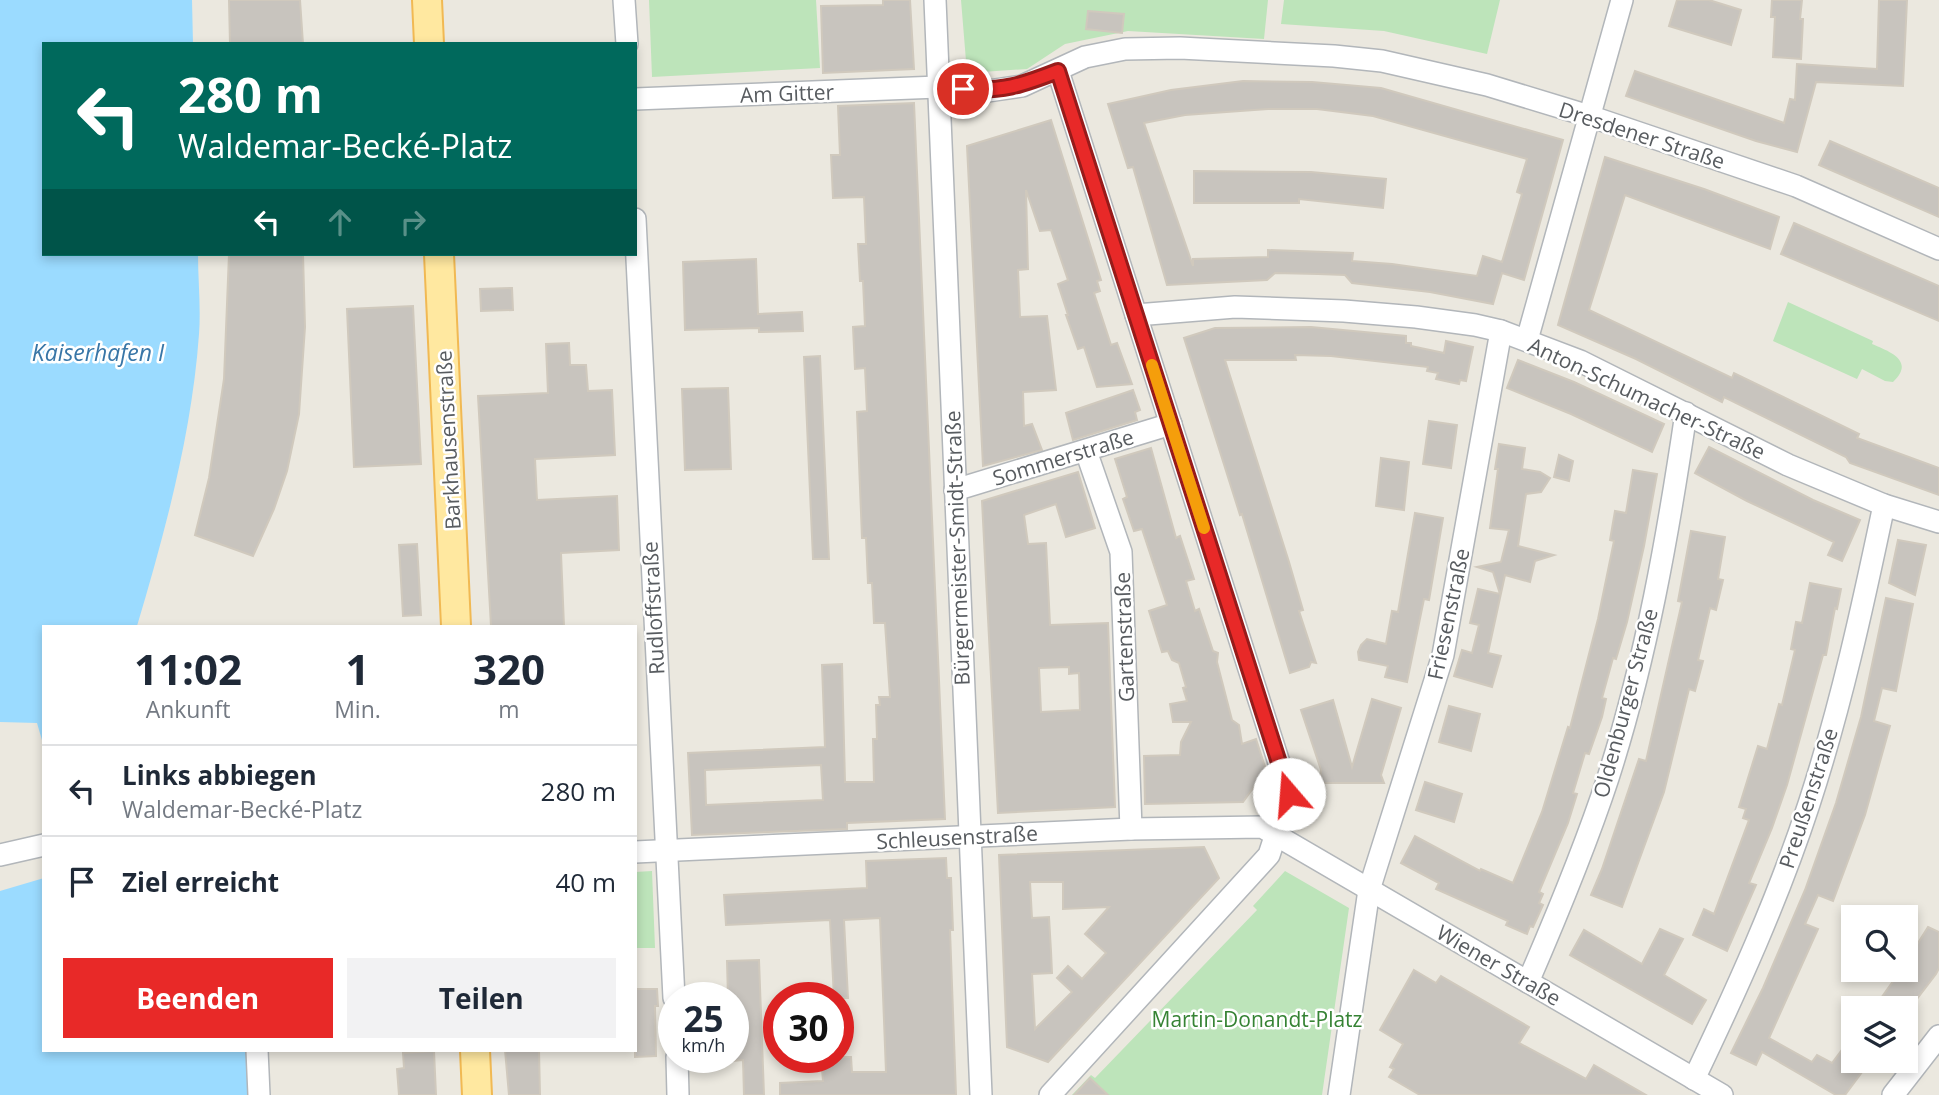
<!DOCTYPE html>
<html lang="de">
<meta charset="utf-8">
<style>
body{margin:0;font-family:"Open Sans",sans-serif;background:#f2f2f3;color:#1f2937;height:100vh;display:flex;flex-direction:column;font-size:26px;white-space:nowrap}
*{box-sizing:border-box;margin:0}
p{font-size:23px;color:#747a83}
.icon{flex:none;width:38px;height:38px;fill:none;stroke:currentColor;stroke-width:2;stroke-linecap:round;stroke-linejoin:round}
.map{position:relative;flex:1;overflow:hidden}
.drawer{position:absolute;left:42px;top:625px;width:595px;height:427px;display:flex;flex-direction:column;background:#fff;border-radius:0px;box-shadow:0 4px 10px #0003}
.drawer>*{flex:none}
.guide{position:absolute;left:42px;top:42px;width:595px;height:214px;border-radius:0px;box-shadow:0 4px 10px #0003;background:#00695c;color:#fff;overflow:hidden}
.tools{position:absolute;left:1841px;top:905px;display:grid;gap:14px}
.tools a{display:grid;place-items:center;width:77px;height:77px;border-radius:0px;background:#fff;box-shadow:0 4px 10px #0003;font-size:35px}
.speed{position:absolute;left:658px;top:982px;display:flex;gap:14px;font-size:35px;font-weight:700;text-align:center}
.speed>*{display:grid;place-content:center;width:91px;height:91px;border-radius:50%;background:#fff;box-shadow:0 4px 10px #0003;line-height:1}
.speed small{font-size:18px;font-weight:400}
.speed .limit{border:10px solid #d22;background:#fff;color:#111}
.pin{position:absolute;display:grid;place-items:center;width:60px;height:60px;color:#fff;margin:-30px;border:4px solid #fff;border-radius:50%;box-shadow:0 2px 7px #0007}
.me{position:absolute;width:77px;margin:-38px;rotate:342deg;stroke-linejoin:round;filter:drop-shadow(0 0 5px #0008)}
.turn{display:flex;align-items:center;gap:24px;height:147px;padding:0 21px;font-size:32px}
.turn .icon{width:91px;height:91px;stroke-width:2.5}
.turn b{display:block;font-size:49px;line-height:60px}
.lanes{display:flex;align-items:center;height:66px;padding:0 21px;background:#0003;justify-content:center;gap:35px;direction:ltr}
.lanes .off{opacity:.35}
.eta{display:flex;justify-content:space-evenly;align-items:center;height:119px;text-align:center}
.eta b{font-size:42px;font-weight:700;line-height:49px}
.primary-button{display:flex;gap:14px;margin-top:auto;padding:14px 21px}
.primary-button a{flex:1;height:80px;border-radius:0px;background:#e82928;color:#fff;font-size:28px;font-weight:700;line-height:80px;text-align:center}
.primary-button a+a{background:#f2f2f3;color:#1f2937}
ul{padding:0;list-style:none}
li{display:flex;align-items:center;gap:21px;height:91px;padding:0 21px;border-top:2px solid #e0e1e3}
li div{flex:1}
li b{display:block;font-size:26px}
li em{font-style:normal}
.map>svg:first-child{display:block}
.green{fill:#bde4ba}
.water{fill:#9bdbff}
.building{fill:#c8c4be;stroke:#d0c9bd;stroke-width:2;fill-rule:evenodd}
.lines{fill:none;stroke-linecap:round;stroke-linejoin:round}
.minor-casing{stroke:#b2b6ba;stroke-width:24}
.major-casing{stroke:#f1b953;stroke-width:32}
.minor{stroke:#fff;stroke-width:21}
.major{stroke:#ffe8a0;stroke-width:28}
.route-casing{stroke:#971b1a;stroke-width:18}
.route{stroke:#e82928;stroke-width:12}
.slow{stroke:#f59e0b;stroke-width:12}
.labels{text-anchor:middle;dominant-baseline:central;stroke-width:5;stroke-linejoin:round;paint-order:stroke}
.street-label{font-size:21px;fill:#585c60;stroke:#fff}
.park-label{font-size:21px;fill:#368334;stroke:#fff}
.water-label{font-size:23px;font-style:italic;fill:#3876a7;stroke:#fff}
</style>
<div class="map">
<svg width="1939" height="1095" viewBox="0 0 1939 1095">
<rect width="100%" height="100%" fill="#ebe8df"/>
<g class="green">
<polygon points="649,0 816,0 820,68 652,77"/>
<polygon points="961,0 1268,0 1264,39 1128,31 1065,44 1027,69 967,73"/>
<polygon points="1284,0 1500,0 1487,54 1384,31 1281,24"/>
<path d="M1788,302l85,39 -1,3c19,8 43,17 21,38l-8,-1 -23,-12 -5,10 -84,-38z"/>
<polygon points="652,871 655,948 635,948 635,872"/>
<polygon points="1285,871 1349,908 1322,1095 1072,1095 1091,1075 1095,1078 1257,910 1253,906"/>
</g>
<g class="water">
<path d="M0,0h192l1,44h-149v210h154c0,26 3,54 1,80 -7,99 -34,198 -62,292h-93v121l-7,-24 -37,-1z"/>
<polygon points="44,878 44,1050 246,1050 248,1095 0,1095 0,891"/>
</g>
<g class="building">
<polygon points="229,0 300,0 303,44 230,44"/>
<polygon points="883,0 910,0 914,69 823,73 821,6 883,5"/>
<polygon points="1677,0 1709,0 1741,10 1731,45 1669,26"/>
<polygon points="1772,0 1802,0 1800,19 1803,19 1801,59 1773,57 1775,17 1771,17"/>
<polygon points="1879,0 1907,0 1903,86 1816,82 1797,152 1756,141 1626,96 1635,71 1784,123 1790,99 1795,100 1797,64 1877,69"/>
<polygon points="1088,11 1124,14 1122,33 1086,29"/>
<path d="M1243,81l69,1 69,6 182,52 -39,140 -22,-7 -9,31 -63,-12 -78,-9 -7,-8 -27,-1 -43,-1 -8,7 -100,5 -34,-118 -5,1 -20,-64 63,-14zM1268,109h49l56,7 154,43 -10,33 5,2 -20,68 -19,-6 -6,20 -85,-12 -40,-3 1,-8 -85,-3v7l-75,2v7l-49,-143 41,-8z"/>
<path d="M914,103l31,716 -98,4v6l-155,6 -4,-82 137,-6 -3,-82 20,-1 3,118h29l-1,-43h4l-1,-34h4l-1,-8h11l-5,-74h-11l-2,-40h-4l-2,-45h-4l-5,-126 10,-1 -2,-43 -10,1 -2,-42 12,-1 -2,-45h-3l-2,-37h8l-2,-47 -31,1 -2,-43h9l-2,-49zM821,765l2,35 -117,5 -1,-35z"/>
<polygon points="1051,120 1101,280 1097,281 1100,291 1094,293 1111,345 1117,343 1132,384 1097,387 1084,347 1078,349 1066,315 1068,315 1058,284 1068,280 1051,230 1040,231 1026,190 1028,269 1018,270 1020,317 1047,316 1056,390 1023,392 1024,426 1032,424 1042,450 983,466 967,146"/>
<polygon points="1830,141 1939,188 1939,217 1819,165"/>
<polygon points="1605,157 1704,189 1779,217 1770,249 1625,195 1589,310 1732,378 1734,373 1859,434 1857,438 1939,468 1939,495 1850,463 1846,457 1724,397 1722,402 1636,359 1558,325"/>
<polygon points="1194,171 1311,172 1386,179 1383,208 1299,199 1299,203 1194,203"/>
<polygon points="1794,223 1939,286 1939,321 1781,254"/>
<polygon points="229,254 303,254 305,327 299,414 287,471 274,509 253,556 195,535 209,478 224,379"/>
<polygon points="756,259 758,314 802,312 803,331 759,332 759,328 685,330 683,262"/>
<polygon points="512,288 513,310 481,311 480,289"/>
<polygon points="413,306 421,464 354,467 347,309"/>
<polygon points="1311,327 1406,336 1406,343 1411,343 1411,346 1444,353 1446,341 1473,347 1466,381 1460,380 1459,384 1436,379 1438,373 1427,371 1428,367 1331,356 1295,355 1296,360 1225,360 1289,562 1303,610 1299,611 1316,663 1311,662 1309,667 1290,673 1242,514 1240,515 1184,338 1215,328"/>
<polygon points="569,343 570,365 586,365 588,391 612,390 615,455 535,459 537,500 617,496 619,550 561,553 564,626 491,626 478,396 548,393 546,344"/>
<polygon points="820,356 829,559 813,559 804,357"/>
<polygon points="1518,360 1574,382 1664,424 1652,452 1571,414 1507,388"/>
<polygon points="728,388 731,469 685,470 682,389"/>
<polygon points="1133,390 1140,410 1135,412 1137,420 1073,440 1066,413"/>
<polygon points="1429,421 1457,425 1451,468 1423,464"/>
<polygon points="1499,444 1525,448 1522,469 1540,472 1550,478 1541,492 1526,494 1518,546 1554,555 1535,561 1530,582 1505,575 1488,653 1501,656 1492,687 1454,676 1462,650 1472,653 1479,625 1470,623 1478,589 1500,594 1493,572 1477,567 1501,562 1509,530 1490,528 1498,469 1495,469"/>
<polygon points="1709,447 1813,500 1860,520 1842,561 1828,555 1834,542 1747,501 1695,473"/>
<polygon points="1151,448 1176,538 1180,536 1194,579 1186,581 1195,611 1199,609 1213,651 1218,653 1217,662 1232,720 1239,725 1242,744 1256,739 1266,770 1243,802 1145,804 1144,756 1180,755 1181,742 1191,722 1173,722 1170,704 1187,701 1183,688 1186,687 1179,663 1172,660 1168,651 1162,652 1149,611 1167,605 1142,529 1134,531 1123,499 1127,497 1115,459"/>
<polygon points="1559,455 1573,461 1569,481 1554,477"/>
<polygon points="1381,458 1409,462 1404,510 1376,506"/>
<polygon points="1633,470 1657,474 1644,546 1627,622 1616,659 1613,658 1602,698 1606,699 1602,717 1589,754 1585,753 1573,793 1577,794 1568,823 1539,892 1543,894 1539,903 1543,905 1533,927 1530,926 1527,934 1506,925 1508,921 1436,889 1439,883 1401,863 1415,836 1480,871 1481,869 1513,883 1542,812 1568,727 1570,728 1598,619 1614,541 1610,540 1615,511 1626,513"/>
<path d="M1078,472l17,56 -29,9 -10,-33 -32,11 4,29 18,-1 4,82 58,-2 7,184 -117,6 -16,-312zM1069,667v7l10,-1 1,37 -39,2 -2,-44z"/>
<polygon points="1415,513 1443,518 1429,600 1424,599 1407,682 1385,677 1388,666 1359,660 1358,652 1361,645 1367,639 1386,644 1392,611 1398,612"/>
<polygon points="1691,531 1725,537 1718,579 1723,580 1716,610 1710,608 1698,660 1703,661 1695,691 1689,689 1664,792 1622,907 1591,895 1602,869 1639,759 1646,761 1682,602 1678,601"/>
<polygon points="1898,540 1926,545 1915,595 1889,583"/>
<polygon points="417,544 421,615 403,616 399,545"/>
<polygon points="1810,583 1841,589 1837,609 1835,608 1826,655 1823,655 1787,785 1772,828 1749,883 1756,885 1727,951 1693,935 1704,909 1714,914 1749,820 1743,818 1746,809 1739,807 1758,746 1767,749 1779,704 1782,705 1795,650 1791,649 1796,622 1802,623"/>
<polygon points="1886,598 1913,604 1896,691 1882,688 1874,721 1890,726 1865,815 1833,901 1818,895 1805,924 1818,929 1769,1038 1812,1062 1817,1055 1832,1063 1853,1035 1853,1060 1871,1060 1845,1095 1836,1095 1762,1052 1756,1065 1731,1053 1763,988 1805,890 1836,803 1861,717"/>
<polygon points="1372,699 1401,708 1381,775 1384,783 1320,783 1321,770 1301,710 1333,700 1352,767"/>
<polygon points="1449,706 1480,714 1471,751 1439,742"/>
<polygon points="1425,782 1462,794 1454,822 1416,810"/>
<path d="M1204,847l15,31 -171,184 -41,-15 -8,-192zM1030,882h33v27l46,-2 -24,27 21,19 -24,26 -14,-13 -11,12 15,14 -37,37 -3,-55 20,-1 -1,-22 -2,-34 -17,1z"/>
<polygon points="946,858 947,878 951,878 953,930 950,930 956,1095 780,1095 780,1083 823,1081 821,1057 851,1057 852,1072 886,1072 880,918 844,920 848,998 834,998 830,920 726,925 724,895 867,888 866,861"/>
<polygon points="1928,927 1939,932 1939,968 1936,974 1910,1008 1874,1008 1901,970 1906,970 1906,962"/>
<polygon points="1660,929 1683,939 1664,975 1706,1000 1692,1024 1570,955 1584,930 1642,964"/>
<polygon points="759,960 764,1095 744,1095 743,1060 733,1061 733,998 728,998 727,961"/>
<polygon points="1414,970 1436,983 1441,976 1529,1027 1519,1043 1586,1079 1594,1065 1646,1095 1420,1095 1389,1077 1394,1069 1390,1067 1403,1044 1380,1030"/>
<polygon points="635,989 657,989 658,1006 655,1006 656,1056 635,1057"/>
<polygon points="505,1050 539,1050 540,1095 509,1095"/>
<polygon points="434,1051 436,1095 399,1095 397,1069 404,1068 403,1053"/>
<polygon points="1090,1078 1108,1095 1074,1095"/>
</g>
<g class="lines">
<defs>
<g id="minor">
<polyline points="624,0 627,44"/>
<polyline points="935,0 981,1095"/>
<polyline points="635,99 938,87 988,91 1022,86 1085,57 1125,49 1180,48 1334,56 1382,61 1487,85 1589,116 1796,186 1939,249"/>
<polyline points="635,219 674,998"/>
<polyline points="1136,315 1235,307 1344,311 1416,317 1475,325 1501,331 1580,361 1788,465 1884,505 1939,522"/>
<polyline points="1527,340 1622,0"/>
<polyline points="1086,451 1121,552 1131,829"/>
<polyline points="955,490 1171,424"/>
<polyline points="635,852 1131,829 1262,827 1722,1095"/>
<polyline points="0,855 44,845"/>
<path d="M1528,982c29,-67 57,-134 80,-204 38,-118 60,-243 78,-365"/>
<polyline points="257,1050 259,1095"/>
<polyline points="677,1057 678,1095"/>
<path d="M1694,1079c43,-90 84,-180 115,-275 32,-98 54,-199 75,-299"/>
<polyline points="1050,1095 1269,855 1289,794 1058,71"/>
<polyline points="1339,1095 1369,890 1443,655 1501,331"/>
<polyline points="1893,1095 1939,1036"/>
</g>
<g id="major">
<polyline points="427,0 429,44"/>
<polyline points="439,254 456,626"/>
<polyline points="475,1050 477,1095"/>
</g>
</defs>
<use href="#minor" class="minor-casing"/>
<use href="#major" class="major-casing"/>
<use href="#minor" class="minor"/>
<use href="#major" class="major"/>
</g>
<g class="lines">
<defs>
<path id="route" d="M963,89c39,3 59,-4 95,-18l231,723"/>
</defs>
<use href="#route" class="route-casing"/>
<use href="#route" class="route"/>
<polyline class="slow" points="1152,365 1204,528"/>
</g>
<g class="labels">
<g class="street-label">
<text transform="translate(787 93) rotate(-2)">Am Gitter</text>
<text transform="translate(1642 135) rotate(18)">Dresdener Straße</text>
<text transform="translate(1647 398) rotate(25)">Anton-Schumacher-Straße</text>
<text transform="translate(448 440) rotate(-93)">Barkhausenstraße</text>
<text transform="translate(1063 457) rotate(-17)">Sommerstraße</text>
<text transform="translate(957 548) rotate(-92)">Bürgermeister-Smidt-Straße</text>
<text transform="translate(653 608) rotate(-93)">Rudloffstraße</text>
<text transform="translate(1448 614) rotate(-78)">Friesenstraße</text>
<text transform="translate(1124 637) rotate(-92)">Gartenstraße</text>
<text transform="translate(1625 703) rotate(-75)">Oldenburger Straße</text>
<text transform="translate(1808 798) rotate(-72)">Preußenstraße</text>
<text transform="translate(957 837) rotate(-3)">Schleusenstraße</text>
<text transform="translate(1499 965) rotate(30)">Wiener Straße</text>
</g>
<g class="park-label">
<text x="1257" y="1019">Martin-Donandt-Platz</text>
</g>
<g class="water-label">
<text x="98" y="352">Kaiserhafen I</text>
</g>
</g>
</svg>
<div class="tools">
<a><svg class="icon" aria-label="search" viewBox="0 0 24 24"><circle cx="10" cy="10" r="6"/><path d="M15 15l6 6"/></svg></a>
<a><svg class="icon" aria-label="layers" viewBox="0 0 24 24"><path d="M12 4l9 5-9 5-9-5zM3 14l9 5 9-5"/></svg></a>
</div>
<div class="speed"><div>25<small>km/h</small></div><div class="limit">30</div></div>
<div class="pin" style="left:963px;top:89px;background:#d93025"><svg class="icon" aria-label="arrive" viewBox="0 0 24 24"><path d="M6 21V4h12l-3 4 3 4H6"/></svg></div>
<svg class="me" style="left:1289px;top:794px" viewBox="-20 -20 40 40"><circle r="19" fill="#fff"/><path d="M0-13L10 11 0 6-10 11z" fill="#e82928"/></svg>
<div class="guide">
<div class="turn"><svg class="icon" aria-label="left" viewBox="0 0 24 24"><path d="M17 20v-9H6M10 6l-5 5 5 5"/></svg><div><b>280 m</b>Waldemar-Becké-Platz</div></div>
<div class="lanes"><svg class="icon" aria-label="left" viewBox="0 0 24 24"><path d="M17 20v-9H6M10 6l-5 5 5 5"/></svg><svg class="icon off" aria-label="ahead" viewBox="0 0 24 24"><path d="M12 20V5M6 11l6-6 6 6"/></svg><svg class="icon off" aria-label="right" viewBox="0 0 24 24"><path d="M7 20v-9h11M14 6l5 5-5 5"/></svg></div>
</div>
<section class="drawer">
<div class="eta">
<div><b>11:02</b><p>Ankunft</p></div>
<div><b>1</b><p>Min.</p></div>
<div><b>320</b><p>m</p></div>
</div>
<ul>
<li><svg class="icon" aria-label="left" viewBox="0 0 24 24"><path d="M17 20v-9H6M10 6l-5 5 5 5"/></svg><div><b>Links abbiegen</b><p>Waldemar-Becké-Platz</p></div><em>280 m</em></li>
<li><svg class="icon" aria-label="arrive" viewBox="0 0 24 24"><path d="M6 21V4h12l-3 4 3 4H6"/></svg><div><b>Ziel erreicht</b></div><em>40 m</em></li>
</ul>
<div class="primary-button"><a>Beenden</a><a>Teilen</a></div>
</section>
</div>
